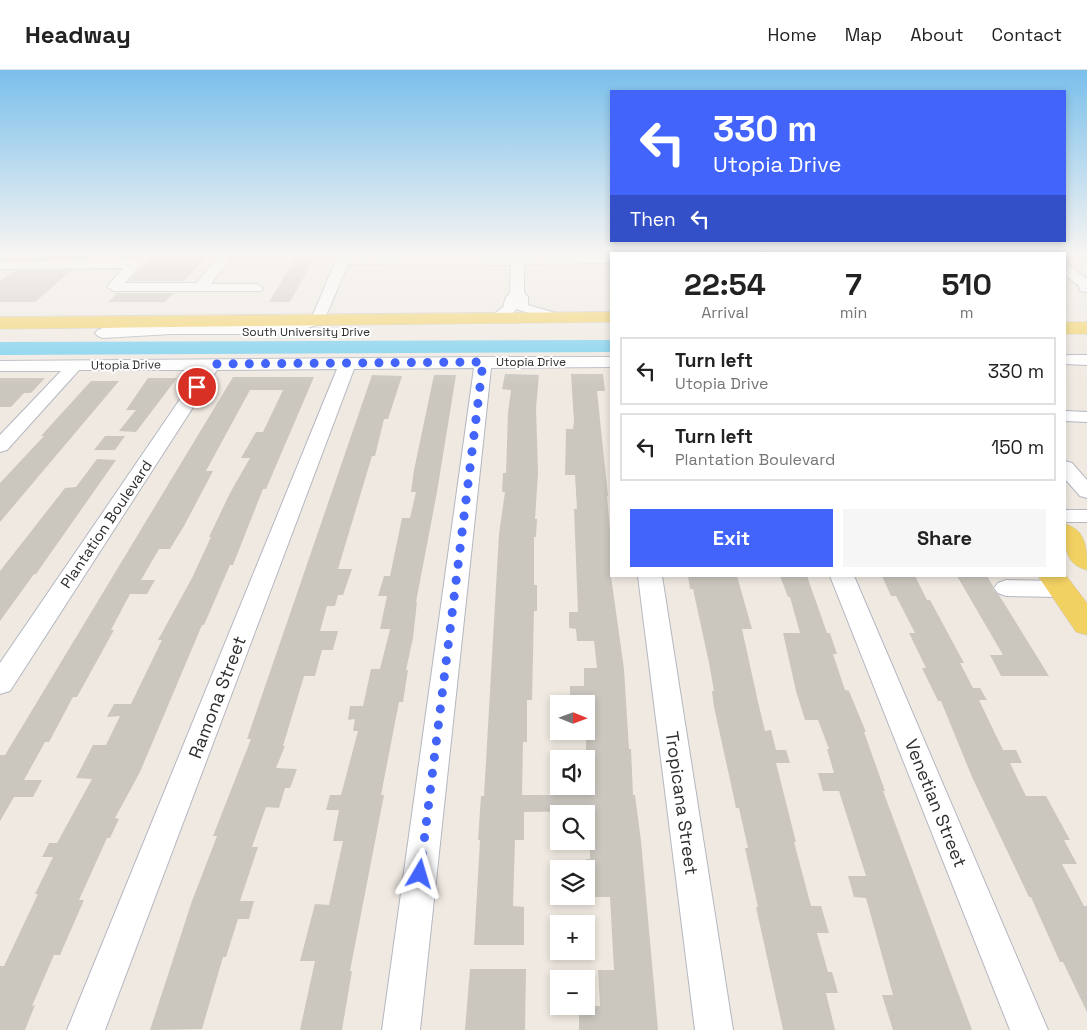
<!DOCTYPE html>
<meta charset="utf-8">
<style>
body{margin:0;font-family:"Space Grotesk",sans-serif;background:#f6f6f6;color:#222;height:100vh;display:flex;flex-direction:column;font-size:19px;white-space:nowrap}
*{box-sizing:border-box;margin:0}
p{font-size:16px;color:#767676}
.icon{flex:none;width:28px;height:28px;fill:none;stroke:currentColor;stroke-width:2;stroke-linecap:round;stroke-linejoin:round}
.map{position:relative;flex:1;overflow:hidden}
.sheet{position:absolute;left:610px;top:182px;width:456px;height:325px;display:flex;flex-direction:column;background:#fff;border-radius:0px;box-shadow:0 2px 8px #0003}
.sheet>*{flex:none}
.hud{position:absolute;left:610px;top:20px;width:456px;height:152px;border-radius:0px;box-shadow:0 2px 8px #0003;background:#4264fb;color:#fff;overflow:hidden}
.needle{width:32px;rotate:91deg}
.tools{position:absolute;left:550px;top:625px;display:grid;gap:10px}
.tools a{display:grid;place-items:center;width:45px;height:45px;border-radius:0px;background:#fff;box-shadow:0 2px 8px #0003;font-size:25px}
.pin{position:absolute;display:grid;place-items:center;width:42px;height:42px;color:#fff;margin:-21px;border:2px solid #fff;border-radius:50%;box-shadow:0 1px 5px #0007}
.me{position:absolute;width:55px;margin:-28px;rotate:7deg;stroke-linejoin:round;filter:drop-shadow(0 0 4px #0008)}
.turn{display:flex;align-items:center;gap:18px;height:105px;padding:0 20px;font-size:22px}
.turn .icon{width:65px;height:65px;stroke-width:2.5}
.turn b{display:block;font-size:35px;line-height:42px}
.then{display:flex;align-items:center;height:48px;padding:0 20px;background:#0003;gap:10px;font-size:19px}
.eta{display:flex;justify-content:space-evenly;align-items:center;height:85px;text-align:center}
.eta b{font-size:30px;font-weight:600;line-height:35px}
.button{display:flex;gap:10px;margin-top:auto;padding:10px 20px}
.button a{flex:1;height:58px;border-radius:0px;background:#4264fb;color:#fff;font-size:20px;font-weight:600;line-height:58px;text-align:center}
.button a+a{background:#f6f6f6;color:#222}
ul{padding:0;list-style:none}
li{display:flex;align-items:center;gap:15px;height:68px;margin:0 10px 8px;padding:0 10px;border:2px solid #e0e0e0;border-radius:0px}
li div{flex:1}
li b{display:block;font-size:19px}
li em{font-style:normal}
header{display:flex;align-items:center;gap:30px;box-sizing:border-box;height:70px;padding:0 25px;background:#fff;border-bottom:1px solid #e0e0e0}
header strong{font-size:24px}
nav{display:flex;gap:28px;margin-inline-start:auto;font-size:18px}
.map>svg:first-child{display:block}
.water{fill:#75cff0}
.building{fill:#cbc7bf}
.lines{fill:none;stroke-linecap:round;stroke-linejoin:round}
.minor-casing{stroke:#b4b7c1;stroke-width:2}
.major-casing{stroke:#c9c9c9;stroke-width:1}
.minor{fill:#fff;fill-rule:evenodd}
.major{fill:#f2d163;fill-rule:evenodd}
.route{stroke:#4264fb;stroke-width:9;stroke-dasharray:0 16.2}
.labels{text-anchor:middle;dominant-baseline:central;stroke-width:4;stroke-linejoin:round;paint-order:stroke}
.far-street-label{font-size:12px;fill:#2e2e2e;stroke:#fff}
.street-label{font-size:15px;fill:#2e2e2e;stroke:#fff}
.near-street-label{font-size:18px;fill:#2e2e2e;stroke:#fff}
</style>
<header>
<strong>Headway</strong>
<nav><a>Home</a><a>Map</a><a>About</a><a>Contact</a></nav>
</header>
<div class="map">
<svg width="1087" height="960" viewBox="0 0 1087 960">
<rect width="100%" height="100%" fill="#efe9e1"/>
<polygon class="water" points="611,270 611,282 0,285 0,272"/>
<g class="building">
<polygon points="43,183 92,183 86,188 36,189"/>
<polygon points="156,183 209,183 184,211 129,211"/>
<polygon points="298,183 317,183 290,232 269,232"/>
<polygon points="72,200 35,232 0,232 0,211 13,201"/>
<polygon points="117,223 174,223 165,232 108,232"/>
<polygon points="505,304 539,305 536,338 538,403 535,449 537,449 536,467 534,467 534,515 537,515 537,541 534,541 532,630 527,630 527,672 523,672 522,725 560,725 560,716 586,716 586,631 570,630 570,616 584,616 584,598 597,598 594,571 577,571 576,559 569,558 569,542 578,542 574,439 577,439 575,405 565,405 566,359 573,359 574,351 571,304 603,304 605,321 597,321 608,426 607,426 611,473 611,506 624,599 629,679 631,679 633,725 635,725 641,771 658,960 579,960 579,936 600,936 598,900 614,900 610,827 586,827 586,789 590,789 590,779 594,779 592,741 524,742 524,770 515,770 513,836 524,837 524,875 474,875 480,770 478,770 481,726 484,726 499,464 505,422 502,422 503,403 506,403 508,343 511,320 502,319"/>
<polygon points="372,305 402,306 388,349 384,349 375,386 372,386 338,499 352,499 343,525 338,525 335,536 327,536 320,561 338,561 333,580 322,580 315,606 304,606 283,676 285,676 276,698 297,699 290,718 285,718 279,738 266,737 252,777 258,777 240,831 254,831 249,849 238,849 226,887 223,887 202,959 150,960 192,831 217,766 213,766 251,669 247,669"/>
<polygon points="434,305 456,305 437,422 416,532 417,532 413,568 406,600 408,600 403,632 399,632 381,725 384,725 350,901 352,901 342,960 300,960 315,891 300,891 315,834 329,835 343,771 333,771 339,740 326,740 330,725 341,725 358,661 353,661 355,649 348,650 350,636 363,636 371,599 380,599 390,559 380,559 387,526 378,526 384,506 390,506 402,448 410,448 416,422 411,422 414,400"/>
<polygon points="233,307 314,307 266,419 263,419 233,495 230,495 204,555 202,555 140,702 115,748 119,749 110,768 107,768 79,830 84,830 60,885 54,885 32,936 35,935 25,960 0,960 0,896 4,896 38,824 35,824 53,787 42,787 49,773 57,773 92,709 76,708 93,675 106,675 120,646 107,647 114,634 131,634 162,570 158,570 192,508 211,467 209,467 230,423 250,388 241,388 256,362 263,362 283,320 250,320 206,401 213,401 184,456 170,479 159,479 141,510 155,510 147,524 130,524 111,560 114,560 77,627 73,627 49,672 45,672 24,710 42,710 33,727 14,727 0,751 0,685 5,685"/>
<polygon points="0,308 45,308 31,323 24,323 11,337 0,337"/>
<polygon points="148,308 177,308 136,362 119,361 136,340 126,340"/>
<polygon points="91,311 119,311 0,452 0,413 44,366 41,366"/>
<polygon points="105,366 125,366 115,380 94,380"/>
<polygon points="97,389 116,390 36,504 34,504 0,551 0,501 65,418 76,417"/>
<polygon points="688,506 737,506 752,559 742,559 758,632 765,661 771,660 776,680 786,680 790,693 776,693 796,772 794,772 811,836 821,836 829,863 817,863 828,902 832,902 838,923 826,923 835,960 783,960 756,837 758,837 745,778 748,778 739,738 736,738 732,719 714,637 712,621 714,621 709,593 693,519 690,519"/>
<polygon points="780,506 807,506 827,563 830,563 837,584 833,584 845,620 849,621 866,662 864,662 885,721 883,721 972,960 893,960 882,925 893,925 866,828 854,827 848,806 866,806 839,721 823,721 818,703 834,703 827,679 829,679 818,650 805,650 796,621 783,563 800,563 790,527 788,527"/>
<polygon points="882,506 915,506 927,530 930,530 943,554 964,593 960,593 973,618 980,618 987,630 979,630 1003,680 1016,680 1022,693 1010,693 1026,726 1046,726 1070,770 1064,770 1077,794 1062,794 1084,836 1087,836 1087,942 1063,892 1060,892 1031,827 1029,827 972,707 941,631 938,631 922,598 926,598 909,563 915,563 896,526 891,526"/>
<polygon points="957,506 987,506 993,516 993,519 999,525 1049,606 1001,606 990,585 1003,585"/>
<polygon points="470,899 526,899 525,960 465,960"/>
</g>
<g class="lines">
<defs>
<g id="minor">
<polygon points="221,183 234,183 211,214 256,214 263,218 261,221 114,221 107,217 123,198 0,199 0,191 134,190 141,194 125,213 197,213"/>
<path d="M339,183h13l-1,3 160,1 1,-4h12v3l87,-1v8l-87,1v29l4,4v8l31,9 2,3 -2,3 -5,1 -38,-12c-6,9 -15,15 -25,12l-2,-3 14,-11 3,-10 4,-4 1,-28 -163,-1 -25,59 -34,11h-118l-68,4 -5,-2 -3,-3 3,-3 5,-2 68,-4h117l24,-7z"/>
<rect x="947" y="183" width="12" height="1"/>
<rect x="997" y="183" width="12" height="1"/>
<rect x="1039" y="183" width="13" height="1"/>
<polygon points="1065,195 1070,196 1087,209 1087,222 1080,221 1079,216 1065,205"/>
<polygon points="1068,285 1087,285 1087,295 1065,294 1065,286"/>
<polygon points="483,287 611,287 611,297 491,298 420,960 382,960 474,298 354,299 105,960 67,960 337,299 217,300 10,621 0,624 0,593 200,300 79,300 7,380 0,382 0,365 61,301 0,301 0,291"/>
<polygon points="1065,341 1087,342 1087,352 1065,351"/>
<polygon points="1065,391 1072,393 1087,410 1087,428 1080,426 1065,409"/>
<rect x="1065" y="440" width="22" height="12"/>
<polygon points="638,506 662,506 733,960 695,960"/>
<polygon points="830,506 854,506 1048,960 1010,960"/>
<polygon points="1006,510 1061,511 1069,514 1073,519 1069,524 1061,527 1006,526 998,523 994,518 998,513"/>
</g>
<g id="major">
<polygon points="825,183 825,184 809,184 809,183"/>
<polygon points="839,183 855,183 856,184 840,184"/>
<polygon points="611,242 611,252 0,259 0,247"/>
<rect x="1065" y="252" width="22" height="12"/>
<path d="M1065,454c22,6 22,25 22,46 -24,-6 -22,-26 -22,-46z"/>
<polygon points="1065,504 1087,533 1087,565 1076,562 1038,506 1065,506"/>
</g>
</defs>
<use href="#minor" class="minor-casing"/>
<use href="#major" class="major-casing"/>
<use href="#minor" class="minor"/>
<use href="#major" class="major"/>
</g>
<linearGradient id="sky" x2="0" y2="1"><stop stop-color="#7abfeb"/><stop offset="0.58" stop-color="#f8f5f2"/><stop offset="1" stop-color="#f8f5f2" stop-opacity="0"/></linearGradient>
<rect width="1087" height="318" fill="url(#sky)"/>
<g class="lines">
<polyline class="route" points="197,317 212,294 483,292 420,804"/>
</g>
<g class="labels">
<g class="far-street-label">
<text x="306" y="262">South University Drive</text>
<text x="531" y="292">Utopia Drive</text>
<text transform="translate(126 295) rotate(-1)">Utopia Drive</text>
</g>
<g class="street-label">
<text transform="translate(106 454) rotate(-56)">Plantation Boulevard</text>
</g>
<g class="near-street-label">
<text transform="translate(217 627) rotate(-69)">Ramona Street</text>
<text transform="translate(682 733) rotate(82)">Tropicana Street</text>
<text transform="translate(936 733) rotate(68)">Venetian Street</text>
</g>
</g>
</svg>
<div class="tools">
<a><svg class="needle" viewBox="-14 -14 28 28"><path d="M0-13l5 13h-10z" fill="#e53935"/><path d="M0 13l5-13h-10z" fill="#767676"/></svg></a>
<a><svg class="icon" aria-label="sound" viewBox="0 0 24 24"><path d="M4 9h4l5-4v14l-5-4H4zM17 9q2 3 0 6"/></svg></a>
<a><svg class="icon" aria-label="search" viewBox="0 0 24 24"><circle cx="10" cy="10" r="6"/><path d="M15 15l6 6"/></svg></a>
<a><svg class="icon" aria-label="layers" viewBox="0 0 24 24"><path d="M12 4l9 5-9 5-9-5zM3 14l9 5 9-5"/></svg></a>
<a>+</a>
<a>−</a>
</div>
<div class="pin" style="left:197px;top:317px;background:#d93025"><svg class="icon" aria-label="arrive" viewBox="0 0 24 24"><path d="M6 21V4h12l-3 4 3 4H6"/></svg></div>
<svg class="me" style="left:420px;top:804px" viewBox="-20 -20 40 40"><path d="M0-17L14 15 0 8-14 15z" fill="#4264fb" stroke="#fff" stroke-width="4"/></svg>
<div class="hud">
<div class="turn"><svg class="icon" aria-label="left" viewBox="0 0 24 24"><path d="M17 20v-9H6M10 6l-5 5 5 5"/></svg><div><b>330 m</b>Utopia Drive</div></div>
<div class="then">Then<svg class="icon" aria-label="left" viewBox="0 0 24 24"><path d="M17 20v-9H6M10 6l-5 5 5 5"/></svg></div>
</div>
<section class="sheet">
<div class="eta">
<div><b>22:54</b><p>Arrival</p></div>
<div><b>7</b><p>min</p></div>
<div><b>510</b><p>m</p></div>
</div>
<ul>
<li><svg class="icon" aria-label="left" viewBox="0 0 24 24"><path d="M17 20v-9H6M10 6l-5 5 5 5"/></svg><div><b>Turn left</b><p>Utopia Drive</p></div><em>330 m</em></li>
<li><svg class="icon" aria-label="left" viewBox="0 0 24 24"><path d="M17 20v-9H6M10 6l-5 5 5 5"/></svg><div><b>Turn left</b><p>Plantation Boulevard</p></div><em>150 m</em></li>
</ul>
<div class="button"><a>Exit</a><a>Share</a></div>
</section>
</div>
